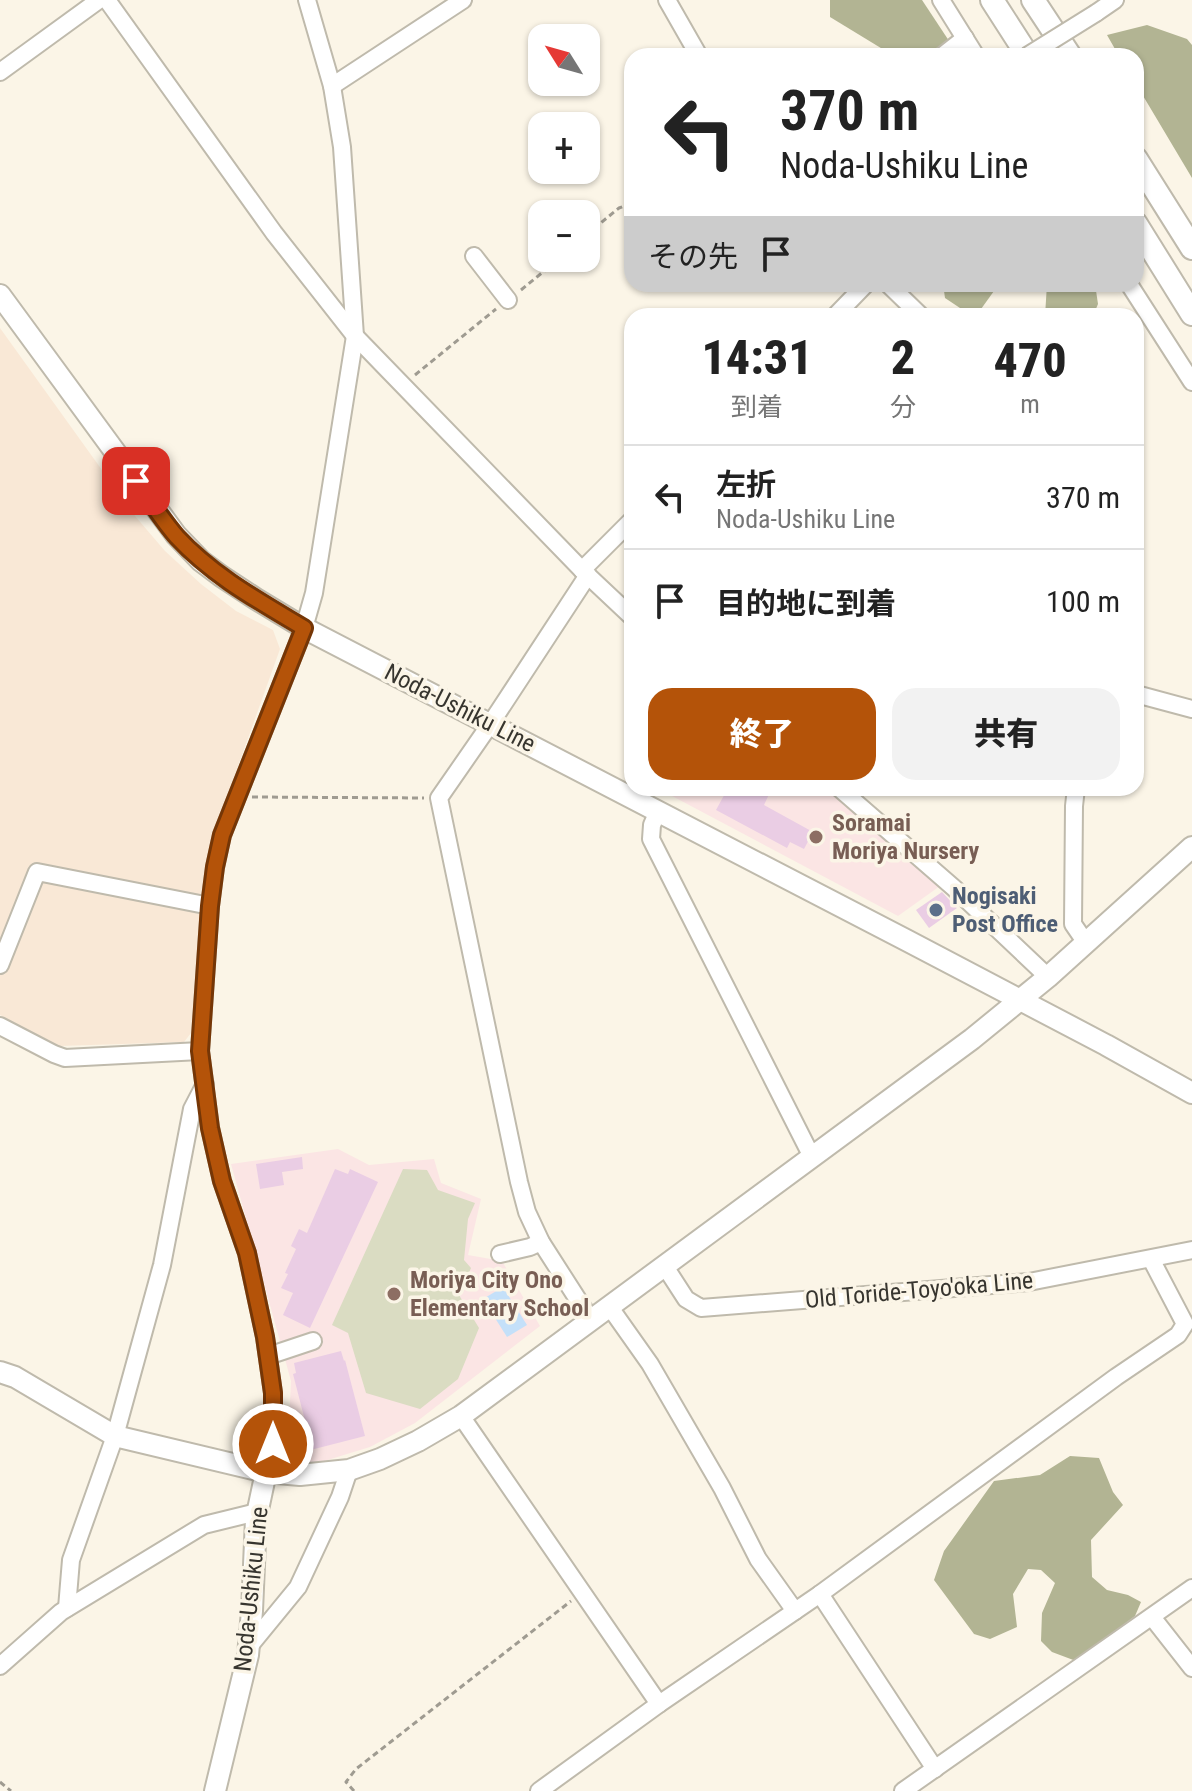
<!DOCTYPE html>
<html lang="ja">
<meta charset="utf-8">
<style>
body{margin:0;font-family:"Roboto Condensed","Noto Sans JP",sans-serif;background:#f2f2f2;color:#222;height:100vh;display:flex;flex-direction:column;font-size:30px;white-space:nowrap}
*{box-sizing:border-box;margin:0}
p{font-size:26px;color:#767676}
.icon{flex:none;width:44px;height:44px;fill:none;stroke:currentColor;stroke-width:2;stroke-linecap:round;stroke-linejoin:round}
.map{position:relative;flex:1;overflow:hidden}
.panel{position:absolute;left:624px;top:308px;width:520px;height:488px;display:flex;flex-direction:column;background:#fff;border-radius:24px;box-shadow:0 2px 6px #0004}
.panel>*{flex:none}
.guide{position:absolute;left:624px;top:48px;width:520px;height:244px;border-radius:24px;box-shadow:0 2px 6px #0004;background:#fff;color:#222;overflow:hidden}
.needle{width:52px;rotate:307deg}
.buttons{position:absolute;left:528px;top:24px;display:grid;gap:16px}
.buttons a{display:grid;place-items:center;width:72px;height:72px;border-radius:16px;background:#fff;box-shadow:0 2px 6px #0004;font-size:40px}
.pin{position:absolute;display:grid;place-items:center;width:68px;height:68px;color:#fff;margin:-34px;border-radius:16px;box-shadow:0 4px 12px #0006}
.me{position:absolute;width:88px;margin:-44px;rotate:0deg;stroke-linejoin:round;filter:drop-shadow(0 0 6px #0008)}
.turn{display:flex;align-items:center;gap:28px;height:168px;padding:0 24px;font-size:36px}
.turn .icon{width:104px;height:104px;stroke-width:2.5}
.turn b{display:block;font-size:56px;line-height:68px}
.then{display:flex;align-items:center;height:76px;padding:0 24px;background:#0003;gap:16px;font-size:30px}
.eta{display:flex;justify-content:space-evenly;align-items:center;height:136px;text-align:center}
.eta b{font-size:48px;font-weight:800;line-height:56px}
.button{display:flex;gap:16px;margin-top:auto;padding:16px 24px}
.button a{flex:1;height:92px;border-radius:24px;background:#b45309;color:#fff;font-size:32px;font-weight:800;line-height:92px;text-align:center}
.button a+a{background:#f2f2f2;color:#222}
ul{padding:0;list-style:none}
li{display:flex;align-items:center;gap:24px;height:104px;padding:0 24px;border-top:2px solid #e0e0e0}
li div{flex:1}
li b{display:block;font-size:30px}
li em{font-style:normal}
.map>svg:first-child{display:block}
.industrial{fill:#f9e8d6}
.education{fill:#fbe5e4}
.green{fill:#dadcc2}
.forest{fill:#b2b493}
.water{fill:#c4e0f9}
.building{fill:#eacde4}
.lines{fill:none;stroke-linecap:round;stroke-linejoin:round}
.minor-casing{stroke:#bfbaac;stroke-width:20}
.major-casing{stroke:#bfbaac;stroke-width:24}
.highway-casing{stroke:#bfbaac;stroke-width:26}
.path{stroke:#9f9b91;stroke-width:3;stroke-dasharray:6 4;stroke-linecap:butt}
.minor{stroke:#fff;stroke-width:16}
.major{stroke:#fff;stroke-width:20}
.highway{stroke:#fff;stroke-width:22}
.minor-bridge-casing{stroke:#bfbaac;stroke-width:20;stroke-linecap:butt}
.minor-bridge{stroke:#fff;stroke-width:16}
.route-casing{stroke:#753606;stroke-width:20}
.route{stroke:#b45309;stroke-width:14}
.education-dot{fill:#8d6e63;stroke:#fbf5e7;stroke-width:3}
.service-dot{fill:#5c6f8a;stroke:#fbf5e7;stroke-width:3}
.labels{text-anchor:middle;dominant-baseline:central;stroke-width:7;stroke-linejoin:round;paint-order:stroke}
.street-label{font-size:24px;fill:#37352f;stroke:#fbf5e7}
.education-label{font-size:24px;font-weight:bold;fill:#785e54;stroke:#fbf5e7;text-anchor:start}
.service-label{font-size:24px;font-weight:bold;fill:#4e5e75;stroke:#fbf5e7;text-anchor:start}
</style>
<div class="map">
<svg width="1192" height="1791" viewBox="0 0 1192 1791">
<rect width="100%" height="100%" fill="#fbf5e7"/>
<polygon class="industrial" points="0,328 135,516 165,551 201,584 236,611 273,630 280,649 213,836 202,908 191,1033 184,1042 59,1046 0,1015"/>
<g class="education">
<polygon points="657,788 824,788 940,886 898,916"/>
<polygon points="338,1149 369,1165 434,1159 441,1183 481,1199 468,1255 502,1261 540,1326 415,1423 370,1447 321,1462 292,1462 288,1444 291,1381 231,1164"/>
</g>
<polygon class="green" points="403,1169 427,1170 438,1190 475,1203 468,1219 464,1260 471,1268 459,1295 479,1328 458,1379 420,1409 366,1393 348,1333 332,1325"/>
<g class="forest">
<polygon points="830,0 922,0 959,56 894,56 830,17"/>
<polygon points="1147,25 1187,39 1192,45 1192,178 1136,84 1136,56 1119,56 1107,35"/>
<polygon points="943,284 999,284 976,316 972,316 945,298"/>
<polygon points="1047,284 1095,284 1098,304 1093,316 1045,316"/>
<polygon points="1070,1456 1099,1458 1113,1492 1123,1505 1091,1540 1092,1577 1107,1590 1128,1595 1141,1602 1135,1616 1076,1661 1052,1652 1041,1641 1042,1613 1055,1583 1041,1570 1028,1569 1013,1594 1017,1627 990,1639 974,1634 934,1580 944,1551 994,1481 1040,1475"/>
</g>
<polygon class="water" points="503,1287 527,1325 507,1337 483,1299"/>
<g class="building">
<polygon points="728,788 772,788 764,805 813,832 804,849 790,842 787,848 716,810"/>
<polygon points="942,892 957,908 929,928 916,910"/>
<polygon points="302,1157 303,1169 282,1172 284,1185 260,1189 256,1164"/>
<polygon points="335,1169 348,1174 350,1169 378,1182 310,1328 283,1315 293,1293 281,1288 288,1274 285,1273 296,1249 291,1246 299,1229 307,1233"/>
<polygon points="341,1351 344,1361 345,1360 365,1436 291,1455 291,1440 310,1440 293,1374 296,1373 294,1363"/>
</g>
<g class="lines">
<defs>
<g id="minor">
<polyline points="107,0 274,233 355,336 582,570 632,617"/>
<polyline points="667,0 699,56"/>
<polyline points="941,0 976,56"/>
<polyline points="1096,13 1115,0"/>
<polyline points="942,56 965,38"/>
<polyline points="0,72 99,0"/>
<polyline points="332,86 463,0"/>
<polyline points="474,256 508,300"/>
<polyline points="888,284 921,316"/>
<polyline points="1129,284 1192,382"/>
<polyline points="835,316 866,284"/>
<polyline points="582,570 632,520"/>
<polyline points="588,575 491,723 439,798 519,1182 527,1212 541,1242 591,1320"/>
<polyline points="1136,694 1192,709"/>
<polyline points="839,788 954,888 1048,977"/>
<polyline points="1076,788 1074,806 1073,924 1086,943"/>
<polyline points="658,811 652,825 651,839 812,1157"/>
<polyline points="0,965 37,872 210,906"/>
<polyline points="0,1026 54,1054 65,1058 200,1051"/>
<polyline points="500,1254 530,1247 541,1242"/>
<polyline points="664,1265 686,1299 701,1308 1029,1282 1192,1250"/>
<polyline points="609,1306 650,1364 722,1488 758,1559 795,1611"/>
<polyline points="268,1356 313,1341"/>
<polyline points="461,1416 659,1704 820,1594 935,1769"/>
<polyline points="266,1472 272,1454 273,1444 273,1393 265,1337 247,1253 222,1181 210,1128 200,1051 210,906 215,867 222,835 304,628 314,593 355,336 342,147 332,86 307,0"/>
<polyline points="820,1594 1116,1377 1178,1335 1185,1324 1151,1259"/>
<polyline points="67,1608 71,1560 115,1436 162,1265 192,1109 205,1084"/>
<polyline points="1152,1617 1192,1668"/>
<polyline points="248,1648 298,1587 340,1497 349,1470"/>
<polyline points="0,1666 61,1612 204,1525 257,1512"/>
<polyline points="539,1791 659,1704"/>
<polyline points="903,1791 1192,1588"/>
</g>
<g id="major">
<polyline points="0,295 176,535 201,561 221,576 256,599 304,628 906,940 1106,1045 1192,1093"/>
<polyline points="0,1372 15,1377 115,1436 266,1472 300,1475 349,1470 380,1459 418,1441 461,1416 972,1039 1048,977 1192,847"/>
<polyline points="215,1791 248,1655 252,1611 256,1519 266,1472"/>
</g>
<g id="highway">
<polyline points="992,0 1028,56"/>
<polyline points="1033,0 1070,56"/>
<polyline points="1136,159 1192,248"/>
<polyline points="1136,224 1192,314"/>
</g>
</defs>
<use href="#minor" class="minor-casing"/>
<use href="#major" class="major-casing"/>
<use href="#highway" class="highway-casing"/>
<g class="path">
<polyline points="586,235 619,208 632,203"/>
<polyline points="521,290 560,258"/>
<polyline points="415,375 496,309"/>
<polyline points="252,797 424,798"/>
<polyline points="0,1782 11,1791"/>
<polyline points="354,1791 346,1782 356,1769 571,1601"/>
</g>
<use href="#minor" class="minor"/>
<use href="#major" class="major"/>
<use href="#highway" class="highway"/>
<defs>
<polyline id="minor-bridge" points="1027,56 1096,13"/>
</defs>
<use href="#minor-bridge" class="minor-bridge-casing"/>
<use href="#minor-bridge" class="minor-bridge"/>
</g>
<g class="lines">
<defs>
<path id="route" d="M136,481c14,19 26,39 41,56 36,39 82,64 127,91l-82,207 -7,32 -5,39 -10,145 10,77 12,53 25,72 18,84 8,56v51"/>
</defs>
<use href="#route" class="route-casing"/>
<use href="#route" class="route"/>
</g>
<g class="education-dot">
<circle cx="816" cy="837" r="8"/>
<circle cx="394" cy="1294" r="8"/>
</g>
<circle class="service-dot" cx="936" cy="910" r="8"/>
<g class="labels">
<g class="street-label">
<text transform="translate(460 708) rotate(27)">Noda-Ushiku Line</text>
<text transform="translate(919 1290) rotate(-5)">Old Toride-Toyo'oka Line</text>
<text transform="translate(251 1589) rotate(-84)">Noda-Ushiku Line</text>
</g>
<g class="education-label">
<text x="832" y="823">Soramai<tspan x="832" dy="28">Moriya Nursery</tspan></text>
<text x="410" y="1280">Moriya City Ono<tspan x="410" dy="28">Elementary School</tspan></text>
</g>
<g class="service-label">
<text x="952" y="896">Nogisaki<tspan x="952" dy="28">Post Office</tspan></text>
</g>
</g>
</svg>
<div class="buttons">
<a><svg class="needle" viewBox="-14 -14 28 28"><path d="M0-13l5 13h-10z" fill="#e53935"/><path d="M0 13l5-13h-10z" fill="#767676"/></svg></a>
<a>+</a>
<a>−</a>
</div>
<div class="pin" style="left:136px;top:481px;background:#d93025"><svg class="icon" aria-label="arrive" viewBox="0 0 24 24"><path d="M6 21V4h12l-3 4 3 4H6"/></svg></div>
<svg class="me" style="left:273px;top:1444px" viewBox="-20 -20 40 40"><circle r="17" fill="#b45309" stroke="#fff" stroke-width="3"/><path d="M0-11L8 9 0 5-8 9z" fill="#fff"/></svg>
<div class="guide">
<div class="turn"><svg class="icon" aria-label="left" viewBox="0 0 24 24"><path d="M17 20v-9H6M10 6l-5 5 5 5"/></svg><div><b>370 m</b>Noda-Ushiku Line</div></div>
<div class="then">その先<svg class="icon" aria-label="arrive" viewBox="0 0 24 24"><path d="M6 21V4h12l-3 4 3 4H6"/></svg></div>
</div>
<section class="panel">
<div class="eta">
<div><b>14:31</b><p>到着</p></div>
<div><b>2</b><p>分</p></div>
<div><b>470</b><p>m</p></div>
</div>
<ul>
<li><svg class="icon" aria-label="left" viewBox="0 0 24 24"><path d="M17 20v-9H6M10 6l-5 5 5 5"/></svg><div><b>左折</b><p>Noda-Ushiku Line</p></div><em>370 m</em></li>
<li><svg class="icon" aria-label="arrive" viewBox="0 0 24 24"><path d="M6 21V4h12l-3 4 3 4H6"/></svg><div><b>目的地に到着</b></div><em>100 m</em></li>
</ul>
<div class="button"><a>終了</a><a>共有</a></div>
</section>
</div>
